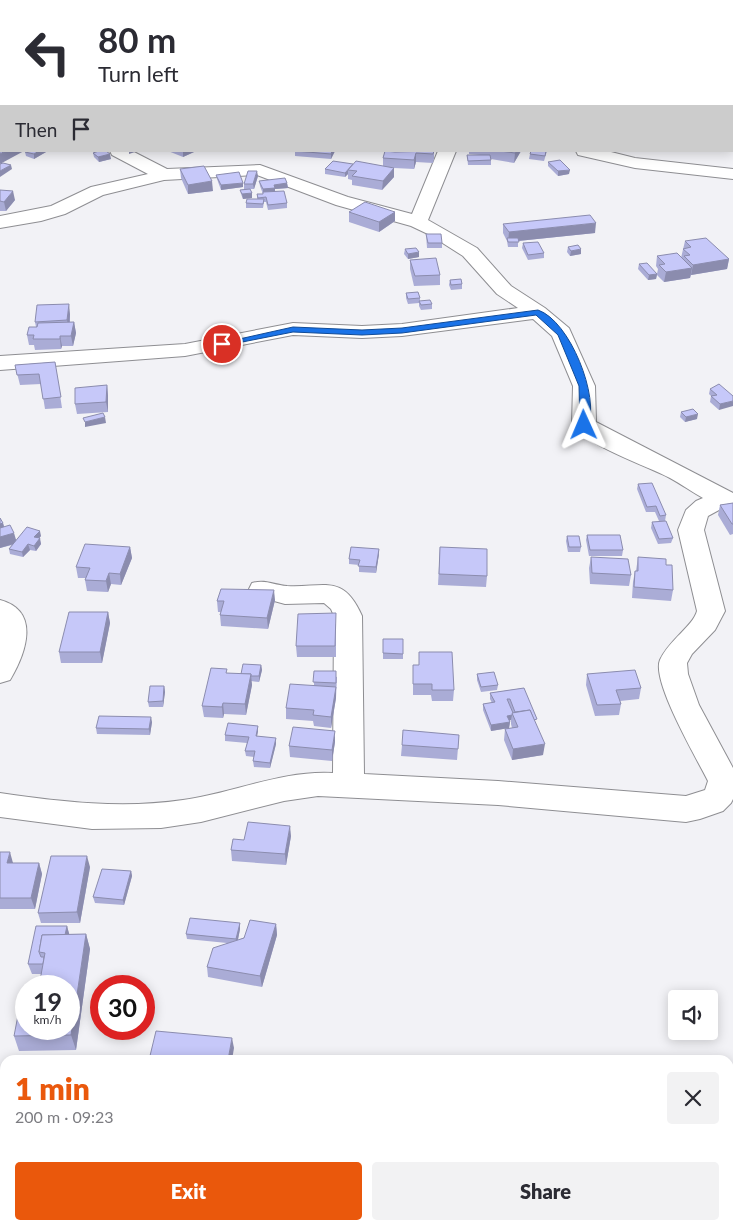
<!DOCTYPE html>
<meta charset="utf-8">
<style>
body{margin:0;font-family:Lato,sans-serif;background:#f2f2f3;color:#2b2b33;height:100vh;display:flex;flex-direction:column;font-size:19px;white-space:nowrap}
*{box-sizing:border-box;margin:0}
p{font-size:16px;color:#7c7c81}
.icon{flex:none;width:28px;height:28px;fill:none;stroke:currentColor;stroke-width:2;stroke-linecap:round;stroke-linejoin:round}
.map{position:relative;flex:1;overflow:hidden}
.side{position:absolute;left:0px;top:1055px;width:734px;height:175px;display:flex;flex-direction:column;background:#fff;border-radius:15px 15px 0 0;box-shadow:0 2px 12px #0003}
.side>*{flex:none}
.guide{position:absolute;left:0px;top:0px;width:734px;height:152px;box-shadow:0 2px 12px #0003;background:#fff;color:#2b2b33;overflow:hidden}
.fabs{position:absolute;left:668px;top:990px;display:grid;gap:10px}
.fabs a{display:grid;place-items:center;width:50px;height:50px;border-radius:5px;background:#fff;box-shadow:0 2px 12px #0003;font-size:25px}
.speed{position:absolute;left:15px;top:975px;display:flex;gap:10px;font-size:25px;font-weight:700;text-align:center}
.speed>*{display:grid;place-content:center;width:65px;height:65px;border-radius:50%;background:#fff;box-shadow:0 2px 12px #0003;line-height:1}
.speed small{font-size:12px;font-weight:400}
.speed .limit{border:8px solid #d22;background:#fff;color:#111}
.pin{position:absolute;display:grid;place-items:center;width:42px;height:42px;color:#fff;margin:-21px;border:2px solid #fff;border-radius:50%;box-shadow:0 1px 5px #0007}
.me{position:absolute;width:55px;margin:-28px;rotate:359deg;stroke-linejoin:round;filter:drop-shadow(0 0 4px #0008)}
.turn{display:flex;align-items:center;gap:18px;height:105px;padding:0 15px;font-size:22px}
.turn .icon{width:65px;height:65px;stroke-width:2.5}
.turn b{display:block;font-size:35px;line-height:42px}
.then{display:flex;align-items:center;height:48px;padding:0 15px;background:#0003;gap:10px;font-size:19px}
.round{display:grid;place-items:center;flex:none;width:52px;height:52px;border-radius:5px;background:#f2f2f3}
.summary{display:flex;align-items:center;justify-content:space-between;height:85px;padding:0 15px}
h1{font-size:30px;font-weight:800;line-height:38px;color:#ea580c}
.action{display:flex;gap:10px;margin-top:auto;padding:10px 15px}
.action a{flex:1;height:58px;border-radius:5px;background:#ea580c;color:#fff;font-size:20px;font-weight:800;line-height:58px;text-align:center}
.action a+a{background:#f2f2f3;color:#2b2b33}
.map>svg:first-child{display:block}
.lines{fill:none;stroke-linecap:round;stroke-linejoin:round}
.minor-casing{stroke:#8e8e92;stroke-width:2}
.minor{fill:#fff;fill-rule:evenodd}
.wall{fill:#aaacd6}
.shaded-wall{fill:#8b8cae}
.building{fill:#c6c8f9;stroke:#8b8cae}
.route{fill:#1a73e8;stroke:#114b97}
</style>
<div class="map">
<svg width="733" height="1230" viewBox="0 0 733 1230">
<rect width="100%" height="100%" fill="#f2f2f6"/>
<g class="lines">
<defs>
<g id="minor">
<polygon points="64,0 78,0 79,1 65,1"/>
<polygon points="280,0 296,0 297,1 281,1"/>
<polygon points="587,0 604,0 605,1 588,1"/>
<rect x="732" y="44" width="1" height="8"/>
<rect x="732" y="91" width="1" height="10"/>
<path d="M110,151h22l35,18 93,-4 88,32 64,17 26,-63h18l-28,69 49,28 34,38 34,22 24,20 26,58 1,36 137,71v16l-14,1 -11,6 -4,14 21,81 -10,19 -23,24 -5,9 1,11 11,31 34,63v31l-2,4 -8,8 -23,8 -14,3 -188,-17 -180,-9 -34,5 -83,21 -40,6 -69,1 -92,-12v-24c61,9 122,16 183,7 51,-7 99,-30 150,-27l1,-157 -3,-7 -7,-6 -39,1 -33,-9 -3,-6 3,-6c13,-4 22,2 35,3 37,2 56,-13 75,30l2,158 134,7 188,15 19,-6 3,-9c-11,-22 -57,-100 -48,-121 9,-20 33,-34 37,-49l-19,-81 8,-20 10,-9 7,-3c-11,-6 -22,-14 -33,-20 -23,-12 -84,-33 -98,-53l1,-39 -21,-50 -19,-17 -131,17 -40,2 -69,-3 -108,21 -185,14v-14l185,-12 108,-21 69,3 40,-2 116,-16 -21,-14 -34,-38 -33,-21 -19,-9 -75,-21 -79,-30 -93,5 -61,15 -38,19 -24,7 -41,7v-12l51,-10 40,-19 57,-13 -36,-19z"/>
<polygon points="576,151 607,151 635,158 733,169 733,179 635,168 578,155"/>
<path d="M0,600c41,11 26,53 10,80l-10,3z"/>
</g>
</defs>
<use href="#minor" class="minor-casing"/>
<use href="#minor" class="minor"/>
</g>
<g class="wall">
<polygon points="353,0 384,0 384,1 357,1"/>
<rect x="561" y="0" width="35" height="1"/>
<polygon points="26,151 46,151 46,152 34,159 26,156 25,152"/>
<polygon points="168,151 194,151 194,152 183,157"/>
<polygon points="335,151 331,159 295,156 295,152"/>
<polygon points="385,151 434,151 434,159 433,163 416,162 414,169 394,168 394,177 382,190 352,185 352,180 348,179 348,174 345,177 325,174 325,169 353,164 383,166 383,158"/>
<polygon points="469,151 521,151 514,163 491,159 491,165 468,165 467,155 480,155 469,154"/>
<polygon points="547,151 544,161 529,159 530,154"/>
<polygon points="93,153 111,159 99,162 94,157"/>
<polygon points="548,162 569,174 558,176 548,166"/>
<polygon points="180,169 213,191 188,194 181,178"/>
<polygon points="216,175 243,187 221,190 217,179"/>
<polygon points="258,176 254,189 250,189 252,193 252,198 243,199 241,194 240,190 248,189 244,189 244,184"/>
<polygon points="259,181 287,183 288,188 275,189 275,191 287,203 287,208 268,210 266,202 264,202 263,208 246,208 246,203 257,199 257,194 263,194 260,186"/>
<polygon points="0,190 15,200 6,211 0,211"/>
<polygon points="349,212 395,212 395,221 379,232 349,222"/>
<polygon points="503,224 595,233 518,241 518,247 508,247 507,241 503,233"/>
<polygon points="426,234 442,243 442,248 427,248"/>
<polygon points="685,241 729,259 727,269 691,275 690,278 664,282 657,275 656,279 648,280 638,269 639,264 657,274 658,269 656,266 657,256 681,258"/>
<polygon points="523,243 544,253 544,258 528,260 522,248"/>
<polygon points="568,247 581,254 570,256 567,252"/>
<polygon points="405,249 419,257 408,259 404,254"/>
<polygon points="410,260 440,275 440,285 414,286 410,269"/>
<polygon points="450,280 462,284 462,289 451,290 449,285"/>
<polygon points="406,293 420,298 420,301 432,304 432,309 421,310 419,306 419,303 408,304 406,298"/>
<polygon points="70,314 70,323 74,322 76,333 73,346 62,346 61,349 35,350 34,345 29,345 27,335 36,327 35,322"/>
<polygon points="55,362 62,408 45,409 41,384 20,385 15,365"/>
<polygon points="107,385 108,396 108,412 77,414 75,404"/>
<polygon points="710,389 733,396 719,410 710,402 711,396 709,394"/>
<polygon points="681,412 697,419 685,422 680,417"/>
<polygon points="638,484 666,515 665,521 659,521 655,512 646,512 637,489"/>
<polygon points="733,503 733,534 730,535 718,515 720,505"/>
<polygon points="0,518 3,523 4,527 16,540 41,536 39,538 41,544 36,551 30,550 23,557 10,554 9,549 12,545 0,548"/>
<polygon points="652,522 673,538 671,543 658,544 651,528"/>
<polygon points="587,535 623,550 622,556 589,556 586,540"/>
<polygon points="567,536 581,547 580,552 568,552 566,541"/>
<polygon points="130,547 132,558 121,585 111,584 108,592 87,591 85,580 86,578 78,578 76,567"/>
<polygon points="440,547 487,576 486,587 438,585"/>
<polygon points="379,549 379,554 376,573 359,572 359,565 349,564 349,559"/>
<polygon points="591,557 631,575 629,586 590,584 589,568"/>
<polygon points="638,557 666,565 673,590 671,601 632,598 633,582 635,571 636,571"/>
<polygon points="275,600 268,629 221,626 220,615 221,612 218,612 217,601"/>
<polygon points="108,612 110,623 102,663 61,663 59,652"/>
<polygon points="336,624 336,657 297,657 296,646"/>
<rect x="383" y="639" width="20" height="20"/>
<polygon points="419,652 454,690 453,701 432,701 431,695 413,695 413,665 419,665"/>
<polygon points="261,665 262,670 259,682 251,681 252,685 246,715 224,714 223,718 204,717 202,706 227,673 241,674"/>
<polygon points="314,671 337,677 336,698 331,728 314,726 313,721 286,719 286,708 314,685"/>
<polygon points="477,674 498,685 497,690 481,692 477,680"/>
<polygon points="587,674 641,688 639,699 620,701 621,704 619,715 595,716 586,685"/>
<polygon points="164,686 165,692 163,707 149,707 148,702"/>
<polygon points="524,688 536,725 543,755 512,760 504,740 505,729 512,728 511,724 511,720 509,721 510,722 509,728 491,731 483,710 483,704 492,703 490,699 490,693"/>
<polygon points="152,722 150,735 97,734 96,728"/>
<polygon points="258,726 258,731 257,736 276,744 270,768 254,767 253,761 254,757 246,756 245,751 247,743 225,741 225,735"/>
<polygon points="459,735 457,760 401,756 402,745"/>
<polygon points="335,742 332,761 290,757 289,746"/>
<polygon points="291,836 286,865 232,861 231,850"/>
<polygon points="0,852 13,863 39,863 42,874 35,909 0,909"/>
<polygon points="90,867 80,923 41,923 38,913"/>
<polygon points="131,871 132,876 124,905 95,903 93,897"/>
<polygon points="240,923 240,929 238,940 276,924 277,935 262,987 208,977 207,967 227,943 187,939 186,934"/>
<polygon points="67,926 69,934 86,934 90,949 76,1050 19,1051 14,1036 69,1029 41,974 32,974 28,964"/>
<polygon points="109,1225 123,1225 122,1227"/>
</g>
<g class="shaded-wall">
<polygon points="376,0 384,0 384,1 373,1"/>
<polygon points="437,0 452,0 452,1 431,1"/>
<rect x="657" y="0" width="10" height="1"/>
<rect x="0" y="37" width="1" height="9"/>
<rect x="0" y="48" width="1" height="9"/>
<polygon points="5,151 24,151 0,164 0,154"/>
<polygon points="39,151 46,151 46,152 34,159 34,154"/>
<polygon points="129,151 138,151 129,154"/>
<polygon points="185,151 194,151 194,152 183,157 183,152"/>
<polygon points="332,151 335,151 331,159 331,154"/>
<polygon points="516,151 521,151 514,163 515,153"/>
<polygon points="416,153 416,162 414,169 414,160"/>
<polygon points="110,154 111,159 99,162 98,157"/>
<polygon points="11,165 12,169 0,177 0,171"/>
<polygon points="394,168 394,177 382,190 383,181"/>
<polygon points="348,170 348,174 345,177 345,173"/>
<polygon points="570,170 569,174 558,176 558,171"/>
<polygon points="257,171 258,176 254,189 253,184"/>
<polygon points="212,181 213,191 188,194 188,185"/>
<polygon points="243,183 243,187 221,190 221,185"/>
<polygon points="287,183 288,188 275,189 275,193 263,194 263,189 274,185"/>
<polygon points="13,191 15,200 6,211 4,202"/>
<polygon points="252,193 252,198 243,199 242,194"/>
<polygon points="395,212 395,221 379,232 379,222"/>
<polygon points="596,223 595,233 508,242 509,232"/>
<polygon points="581,249 581,254 570,256 571,251"/>
<polygon points="419,252 419,257 408,259 408,254"/>
<polygon points="729,259 727,269 691,275 693,265"/>
<polygon points="692,268 690,278 664,282 666,272"/>
<polygon points="657,274 656,279 648,280 649,275"/>
<polygon points="69,304 70,314 69,330 67,320"/>
<polygon points="74,322 76,333 73,346 71,336"/>
<polygon points="60,336 62,346 61,349 60,339"/>
<polygon points="107,385 108,396 108,412 106,402"/>
<polygon points="733,401 733,406 719,410 720,404"/>
<polygon points="698,414 697,419 685,422 686,417"/>
<polygon points="105,417 106,423 85,427 85,422"/>
<polygon points="3,523 6,534 0,536 0,524"/>
<polygon points="40,531 41,536 35,543 34,537"/>
<polygon points="14,533 17,543 0,548 0,537"/>
<polygon points="40,538 41,544 36,551 34,546"/>
<polygon points="28,544 30,550 23,557 22,552"/>
<polygon points="130,547 132,558 121,585 120,574"/>
<polygon points="379,549 379,554 376,573 376,567"/>
<polygon points="109,573 111,584 108,592 106,581"/>
<polygon points="274,590 275,600 268,629 267,618"/>
<polygon points="108,612 110,623 102,663 100,652"/>
<polygon points="261,665 262,670 259,682 259,676"/>
<polygon points="251,674 252,685 246,715 245,704"/>
<polygon points="164,686 165,692 163,707 163,701"/>
<polygon points="336,687 336,698 331,728 331,717"/>
<polygon points="223,703 224,714 223,718 222,707"/>
<polygon points="512,715 511,720 507,721 507,716"/>
<polygon points="151,717 152,722 150,735 149,729"/>
<polygon points="510,722 509,728 491,731 491,725"/>
<polygon points="258,726 258,731 256,742 256,736"/>
<polygon points="335,731 335,742 332,761 332,750"/>
<polygon points="276,738 276,744 270,768 270,763"/>
<polygon points="545,744 543,755 512,760 513,749"/>
<polygon points="290,826 291,836 286,865 285,854"/>
<polygon points="10,852 13,863 10,874 7,863"/>
<polygon points="87,856 90,867 80,923 77,912"/>
<polygon points="39,863 42,874 35,909 31,898"/>
<polygon points="131,871 132,876 124,905 123,900"/>
<polygon points="240,923 240,929 237,944 236,939"/>
<polygon points="276,924 277,935 262,987 260,976"/>
<polygon points="67,926 70,937 64,939"/>
<polygon points="86,934 90,949 76,1050 71,1035"/>
<polygon points="232,1038 234,1048 232,1060 228,1060"/>
</g>
<g class="building">
<polygon points="363,0 376,0 373,1 366,1"/>
<polygon points="418,0 437,0 431,1 412,1"/>
<polygon points="477,0 484,0 487,1 473,1"/>
<polygon points="546,0 556,0 560,1 543,1"/>
<polygon points="572,0 595,0 592,1 574,1"/>
<polygon points="640,0 651,0 656,1 639,1"/>
<polygon points="0,30 1,31 1,37 0,37"/>
<polygon points="0,132 1,132 1,151 5,151 0,154"/>
<polygon points="26,151 39,151 34,154 25,152"/>
<polygon points="99,151 106,151 110,154 98,157 93,153"/>
<polygon points="295,151 332,151 331,154"/>
<polygon points="385,151 395,152 434,151 433,154 416,153 414,160 383,158"/>
<polygon points="500,151 516,151 515,153"/>
<polygon points="531,151 546,151 545,156 530,154"/>
<polygon points="467,155 490,155 491,160 468,161"/>
<polygon points="560,160 570,170 558,171 548,162"/>
<polygon points="333,161 353,164 345,173 325,169"/>
<polygon points="356,161 394,168 383,181 352,176 357,171 348,170"/>
<polygon points="3,163 11,165 0,171 0,164"/>
<polygon points="204,166 212,181 188,185 180,169"/>
<polygon points="248,171 257,171 253,184 244,184"/>
<polygon points="239,172 243,183 221,185 216,175"/>
<polygon points="285,178 287,183 274,185 275,188 263,189 259,181"/>
<polygon points="250,189 252,193 242,194 240,190"/>
<polygon points="0,190 13,191 4,202 0,201"/>
<polygon points="284,191 287,203 268,205 266,197 258,198 257,194 263,194 263,192"/>
<polygon points="247,199 264,199 263,204 246,203"/>
<polygon points="365,202 395,212 379,222 349,212"/>
<polygon points="590,215 596,223 509,232 503,224"/>
<polygon points="426,234 441,234 442,243 428,243"/>
<polygon points="507,238 518,238 519,242 508,242"/>
<polygon points="706,238 729,259 693,265 684,256 690,255 683,249 691,247 685,241"/>
<polygon points="538,242 544,253 528,255 523,243"/>
<polygon points="578,245 581,249 571,251 568,247"/>
<polygon points="416,248 419,252 408,254 405,249"/>
<polygon points="677,253 692,268 666,272 659,265 665,264 657,256"/>
<polygon points="436,258 440,275 415,276 410,260"/>
<polygon points="647,263 657,274 649,275 639,264"/>
<polygon points="461,279 462,284 451,285 450,280"/>
<polygon points="418,292 420,298 408,299 406,293"/>
<polygon points="430,300 432,304 421,305 419,301"/>
<polygon points="69,304 67,320 35,322 37,305"/>
<polygon points="74,322 71,336 60,336 60,339 33,339 34,335 27,335 29,327 37,327 38,323"/>
<polygon points="55,362 61,397 43,399 39,374 17,375 15,365"/>
<polygon points="719,384 733,396 733,401 720,404 711,396 717,395 710,389"/>
<polygon points="107,385 106,402 75,404 75,388"/>
<polygon points="693,409 698,414 686,417 681,412"/>
<polygon points="103,413 105,417 85,422 83,418"/>
<polygon points="652,483 666,515 660,516 656,506 647,507 638,484"/>
<polygon points="733,503 733,524 732,524 720,505"/>
<polygon points="0,518 3,523 0,524"/>
<polygon points="666,521 673,538 659,539 652,522"/>
<polygon points="10,525 14,533 0,537 0,528"/>
<polygon points="27,527 40,531 34,537 40,538 34,546 28,544 22,552 9,549"/>
<polygon points="587,535 620,535 623,550 590,550"/>
<polygon points="567,536 579,536 581,547 569,547"/>
<polygon points="85,544 130,547 120,574 109,573 106,581 85,580 90,568 76,567"/>
<polygon points="351,547 379,549 376,567 358,566 360,560 349,559"/>
<polygon points="440,547 487,549 487,576 439,574"/>
<polygon points="591,557 628,559 631,575 592,573"/>
<polygon points="638,557 666,559 666,565 672,565 673,590 634,587 635,571 638,571"/>
<polygon points="221,589 274,590 267,618 220,615 224,601 217,601"/>
<polygon points="69,612 108,612 100,652 59,652"/>
<polygon points="336,613 335,646 296,646 298,614"/>
<polygon points="383,639 403,639 403,654 383,653"/>
<polygon points="419,652 452,652 454,690 432,690 432,684 413,684 413,665 419,665"/>
<polygon points="243,664 261,665 259,676 251,676 251,674 241,674"/>
<polygon points="211,668 227,669 226,673 251,674 245,704 223,703 222,707 202,706"/>
<polygon points="635,670 641,688 616,690 621,704 597,705 587,674"/>
<polygon points="314,671 336,671 336,683 313,682"/>
<polygon points="494,672 498,685 481,687 477,674"/>
<polygon points="290,684 336,687 331,717 313,715 314,710 286,708"/>
<polygon points="150,686 164,686 163,701 148,702"/>
<polygon points="524,688 537,719 534,720 530,710 515,712 510,699 507,699 513,713 512,715 507,716 510,722 491,725 483,704 495,702 490,693"/>
<polygon points="530,710 545,744 513,749 505,729 518,727 512,713"/>
<polygon points="99,716 151,717 149,729 96,728"/>
<polygon points="228,723 258,726 256,736 276,738 270,763 253,761 255,751 245,751 249,737 225,735"/>
<polygon points="293,727 335,731 332,750 289,746"/>
<polygon points="403,730 459,735 458,749 402,745"/>
<polygon points="248,822 290,826 285,854 231,850 233,839 244,840"/>
<polygon points="0,852 10,852 7,863 39,863 31,898 0,898"/>
<polygon points="51,856 87,856 77,912 38,913"/>
<polygon points="102,869 131,871 123,900 93,897"/>
<polygon points="190,918 240,923 236,939 186,934"/>
<polygon points="250,920 276,924 260,976 207,967 213,948 244,938"/>
<polygon points="36,926 67,926 65,935 42,935 39,952 41,957 44,957 43,964 28,964"/>
<polygon points="86,934 71,1035 14,1036 20,1005 26,1005 26,1029 69,1029 69,986 39,986 45,953 39,952 42,935"/>
<polygon points="156,1031 232,1038 228,1060 149,1060"/>
</g>
<path class="route" d="M538,310c32,11 62,87 50,117l-8,-2 -1,-39 -21,-51 -22,-20 -134,18 -40,2 -69,-3 -71,14 -5,-2 76,-17 69,3 40,-2z"/>
</svg>
<div class="fabs">
<a><svg class="icon" aria-label="sound" viewBox="0 0 24 24"><path d="M4 9h4l5-4v14l-5-4H4zM17 9q2 3 0 6"/></svg></a>
</div>
<div class="speed"><div>19<small>km/h</small></div><div class="limit">30</div></div>
<div class="pin" style="left:222px;top:344px;background:#d93025"><svg class="icon" aria-label="arrive" viewBox="0 0 24 24"><path d="M6 21V4h12l-3 4 3 4H6"/></svg></div>
<svg class="me" style="left:584px;top:425px" viewBox="-20 -20 40 40"><path d="M0-17L14 15 0 8-14 15z" fill="#1a73e8" stroke="#fff" stroke-width="4"/></svg>
<div class="guide">
<div class="turn"><svg class="icon" aria-label="left" viewBox="0 0 24 24"><path d="M17 20v-9H6M10 6l-5 5 5 5"/></svg><div><b>80 m</b>Turn left</div></div>
<div class="then">Then<svg class="icon" aria-label="arrive" viewBox="0 0 24 24"><path d="M6 21V4h12l-3 4 3 4H6"/></svg></div>
</div>
<section class="side">
<div class="summary"><div><h1>1 min</h1><p>200 m · 09:23</p></div><a class="round"><svg class="icon" aria-label="close" viewBox="0 0 24 24"><path d="M6 6l12 12M18 6L6 18"/></svg></a></div>
<div class="action"><a>Exit</a><a>Share</a></div>
</section>
</div>
